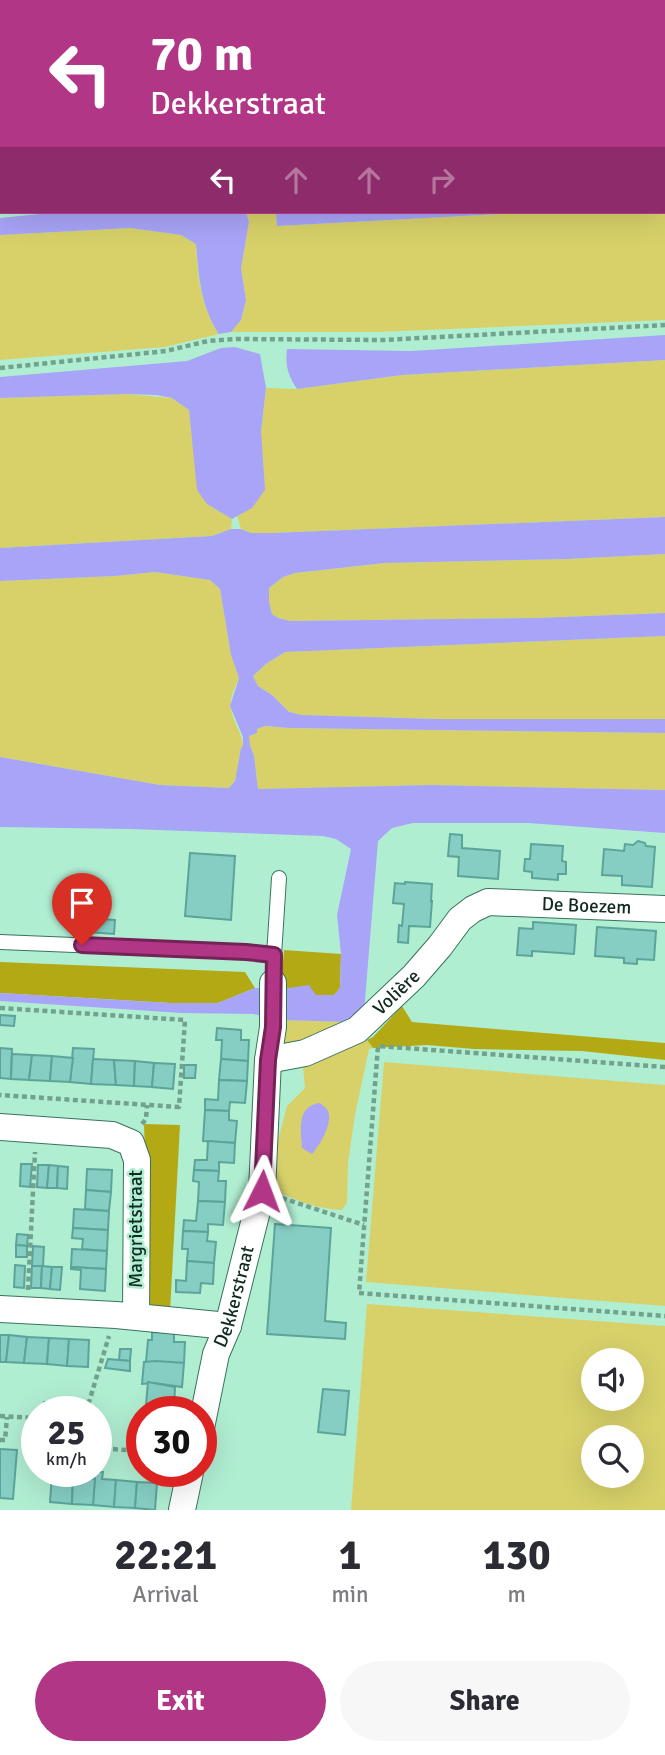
<!DOCTYPE html>
<meta charset="utf-8">
<style>
body{margin:0;font-family:Signika,sans-serif;background:#f7f7f7;color:#2b2b33;height:100vh;display:flex;flex-direction:column;font-size:26px;white-space:nowrap}
*{box-sizing:border-box;margin:0}
p{font-size:23px;color:#7c7c81}
.icon{flex:none;width:38px;height:38px;fill:none;stroke:currentColor;stroke-width:2;stroke-linecap:round;stroke-linejoin:round}
.map{position:relative;height:1510px;overflow:hidden}
.drawer{display:flex;flex-direction:column;background:#fff;flex:1}
.drawer>*{flex:none}
.banner{position:absolute;left:0px;top:0px;width:665px;height:214px;box-shadow:0 7px 28px #0002;background:#b23686;color:#fff;overflow:hidden}
.fabs{position:absolute;left:581px;top:1348px;display:grid;gap:14px}
.fabs a{display:grid;place-items:center;width:63px;height:63px;border-radius:50%;background:#fff;box-shadow:0 7px 28px #0002;font-size:35px}
.speed{position:absolute;left:21px;top:1396px;display:flex;gap:14px;font-size:35px;font-weight:700;text-align:center}
.speed>*{display:grid;place-content:center;width:91px;height:91px;border-radius:50%;background:#fff;box-shadow:0 7px 28px #0002;line-height:1}
.speed small{font-size:18px;font-weight:400}
.speed .limit{border:10px solid #d22;background:#fff;color:#111}
.pin{position:absolute;display:grid;place-items:center;width:60px;height:60px;color:#fff;margin:-72px -30px;border-radius:50% 50% 50% 0;rotate:-45deg;box-shadow:0 0 7px #0007}
.pin .icon{rotate:45deg}
.me{position:absolute;width:77px;margin:-38px;rotate:3deg;stroke-linejoin:round;filter:drop-shadow(0 0 5px #0008)}
.turn{display:flex;align-items:center;gap:24px;height:147px;padding:0 35px;font-size:32px}
.turn .icon{width:91px;height:91px;stroke-width:2.5}
.turn b{display:block;font-size:49px;line-height:60px}
.lanes{display:flex;align-items:center;height:66px;padding:0 35px;background:#0003;justify-content:center;gap:35px;direction:ltr}
.lanes .off{opacity:.35}
.eta{display:flex;justify-content:space-evenly;align-items:center;height:119px;text-align:center}
.eta b{font-size:42px;font-weight:700;line-height:49px}
.action{display:flex;gap:14px;margin-top:auto;padding:14px 35px}
.action a{flex:1;height:80px;border-radius:42px;background:#b23686;color:#fff;font-size:28px;font-weight:700;line-height:80px;text-align:center}
.action a+a{background:#f7f7f7;color:#2b2b33}
.map>svg:first-child{display:block}
.green{fill:#d8d16a;fill-rule:evenodd}
.forest{fill:#b3a915}
.water{fill:#a8a4f8}
.building{fill:#86cec4;stroke:#5ca49a;stroke-width:2}
.lines{fill:none;stroke-linecap:round;stroke-linejoin:round}
.service-casing{stroke:#38745c;stroke-width:16}
.minor-casing{stroke:#38745c;stroke-width:28}
.path{stroke:#72a28d;stroke-width:4.5;stroke-dasharray:5 3.5;stroke-linecap:butt}
.service{stroke:#fff;stroke-width:14}
.minor{stroke:#fff;stroke-width:26}
.route-casing{stroke:#742357;stroke-width:18}
.route{stroke:#b23686;stroke-width:12}
.labels{text-anchor:middle;dominant-baseline:central;stroke-width:5;stroke-linejoin:round;paint-order:stroke}
.street-label{font-size:19px;fill:#122b21;stroke:#b0eed2}
</style>
<div class="map">
<svg width="665" height="1510" viewBox="0 0 665 1510">
<rect width="100%" height="100%" fill="#b0eed2"/>
<g class="green">
<polygon points="0,0 193,0 193,2 2,2 2,98 0,98"/>
<polygon points="219,0 665,0 665,62 663,62 663,2 220,2"/>
<polygon points="663,204 665,204 665,320 377,332 231,332 241,320 246,300 241,268 249,222 246,212 276,212 277,226 540,212 663,212"/>
<path d="M130,228l51,7 15,9c2,33 4,61 23,90l-54,13 -165,13v-125z"/>
<polygon points="665,360 665,517 273,533 251,533 241,529 237,515 252,508 261,456 261,431 266,388 297,389 402,375"/>
<polygon points="127,394 172,398 189,410 195,463 207,504 232,519 231,529 212,536 0,548 0,398"/>
<polygon points="665,554 665,613 537,618 290,621 278,618 272,614 269,603 269,588 283,577 295,573 385,563 567,559"/>
<path d="M155,572l55,8 10,9 11,65 8,24c-3,7 -7,15 -8,22 -3,15 11,31 12,46l-2,2 -6,33 -6,7 -69,-3 -160,-28v-176l115,-5z"/>
<polygon points="665,636 665,719 438,719 302,715 289,712 272,695 258,686 253,676 266,664 285,652"/>
<polygon points="264,726 289,728 665,733 665,790 431,785 258,789 254,756 250,745 249,736 257,733 257,729"/>
<polygon points="282,1020 345,1022 318,1040 278,1048"/>
<path d="M367,1040l6,8 -4,1 -14,66 -7,48 -1,40 -5,7c-27,-1 -52,-12 -76,-24l21,-80 18,-18 -2,-21z"/>
<polygon points="384,1062 665,1085 665,1306 366,1282"/>
<path d="M367,1304l298,22v184h-314zM593,1360h39v38h-39zM593,1437h39v38h-39z"/>
</g>
<g class="forest">
<polygon points="284,950 341,954 340,988 334,995 316,995 282,989 281,984"/>
<polygon points="0,962 245,972 255,988 218,1003 171,1003 0,993"/>
<polygon points="402,1006 412,1022 665,1043 665,1060 582,1051 474,1049 427,1045 373,1048 367,1040 373,1037"/>
<polygon points="144,1124 180,1125 170,1312 155,1311 150,1303"/>
</g>
<g class="water">
<path d="M60,212h186l3,10 -8,46 5,32 -5,20 -10,12 -12,2c-19,-29 -20,-57 -23,-90l-15,-9 -51,-7 -130,7v-17z"/>
<polygon points="276,212 540,212 277,226"/>
<path d="M665,335v25l-263,15 -105,14c-9,-14 -12,-23 -10,-40l124,2z"/>
<polygon points="235,347 260,354 266,388 261,431 265,490 252,508 232,519 207,504 197,490 189,410 172,398 156,395 127,394 0,398 0,377 187,361 221,348"/>
<polygon points="665,517 665,554 567,559 385,563 295,573 283,577 269,588 269,602 272,614 278,618 290,621 537,618 665,613 665,636 285,652 266,664 253,676 258,686 272,695 289,712 302,715 438,719 665,719 665,733 289,728 265,726 257,729 257,733 249,736 250,745 254,756 258,789 431,785 665,790 665,833 528,823 413,823 392,828 378,841 364,1012 345,1022 282,1020 253,1014 182,1013 0,1001 0,993 171,1003 218,1003 255,988 282,989 309,985 316,995 334,995 340,988 341,954 337,915 351,849 336,839 323,836 130,829 0,827 0,757 160,785 229,788 235,781 241,748 243,746 243,737 230,706 239,678 231,655 220,589 210,580 155,572 115,576 0,581 0,548 212,536 231,529 241,529 251,533 273,533"/>
<path d="M320,1103c3,3 6,4 8,8 5,12 -8,34 -16,43l-10,-6c-1,-18 -6,-42 18,-45z"/>
</g>
<g class="building">
<polygon points="450,834 462,835 462,848 500,851 498,879 458,876 459,857 448,856"/>
<polygon points="638,841 645,843 646,846 655,847 652,887 622,885 622,876 602,875 604,849 624,851 625,844 633,845"/>
<polygon points="531,844 563,846 562,861 566,862 566,874 558,874 558,880 532,878 532,872 524,871 525,859 530,859"/>
<polygon points="190,853 235,856 231,920 185,916"/>
<polygon points="405,882 432,884 431,901 432,901 430,927 409,926 408,943 398,942 399,925 402,926 404,904 393,903 395,883 405,884"/>
<polygon points="90,907 102,908 101,919 115,920 114,934 88,932"/>
<polygon points="533,922 576,925 574,954 532,951 532,956 517,955 519,928 533,929"/>
<polygon points="597,927 656,931 654,960 637,959 637,964 624,963 624,958 595,956"/>
<polygon points="0,1015 15,1016 14,1026 0,1025"/>
<polygon points="217,1028 241,1030 241,1040 249,1040 248,1061 221,1059 222,1040 216,1040"/>
<polygon points="0,1048 12,1049 11,1079 0,1078"/>
<polygon points="73,1048 94,1049 91,1084 70,1082"/>
<polygon points="12,1054 32,1055 29,1080 11,1079"/>
<polygon points="32,1055 52,1056 50,1081 29,1080"/>
<polygon points="52,1056 73,1058 70,1082 50,1081"/>
<polygon points="93,1059 114,1060 116,1085 91,1084"/>
<polygon points="221,1059 248,1061 247,1081 219,1080"/>
<polygon points="114,1060 135,1061 134,1086 116,1085"/>
<polygon points="135,1061 154,1063 152,1087 134,1086"/>
<polygon points="154,1063 175,1064 173,1089 152,1087"/>
<polygon points="184,1065 196,1065 195,1078 184,1078"/>
<polygon points="219,1080 247,1081 245,1103 230,1102 229,1111 205,1110 205,1099 218,1100"/>
<polygon points="205,1110 229,1111 229,1120 237,1121 235,1143 203,1141"/>
<polygon points="208,1141 235,1143 234,1163 219,1162 219,1171 194,1170 195,1160 207,1160"/>
<polygon points="21,1164 32,1164 30,1187 20,1186"/>
<polygon points="38,1165 49,1165 47,1188 37,1187"/>
<polygon points="49,1165 58,1166 57,1188 47,1188"/>
<polygon points="58,1166 68,1167 67,1189 57,1188"/>
<polygon points="87,1169 112,1170 111,1192 86,1190"/>
<polygon points="194,1170 219,1171 218,1181 226,1181 225,1202 198,1201 199,1182 193,1181"/>
<polygon points="86,1190 111,1192 109,1211 85,1209"/>
<polygon points="198,1201 225,1202 223,1225 208,1224 208,1232 183,1231 184,1220 196,1221"/>
<polygon points="74,1209 109,1211 108,1230 73,1228"/>
<polygon points="275,1224 331,1228 325,1321 346,1323 345,1339 267,1334"/>
<polygon points="73,1228 108,1230 107,1251 82,1249 83,1239 72,1238"/>
<polygon points="183,1231 208,1232 207,1241 216,1242 214,1263 187,1261 188,1249 182,1249"/>
<polygon points="17,1234 28,1235 27,1246 16,1245"/>
<polygon points="16,1245 27,1246 27,1257 16,1257"/>
<polygon points="33,1246 44,1247 43,1266 32,1266"/>
<polygon points="72,1249 107,1251 106,1269 71,1267"/>
<polygon points="187,1261 214,1263 213,1284 201,1283 200,1293 176,1292 176,1280 186,1281"/>
<polygon points="15,1265 25,1266 24,1288 14,1287"/>
<polygon points="32,1266 42,1266 41,1288 31,1288"/>
<polygon points="42,1266 52,1267 50,1289 41,1288"/>
<polygon points="52,1267 62,1267 60,1290 50,1289"/>
<polygon points="71,1267 106,1269 105,1291 80,1289 81,1270 71,1269"/>
<polygon points="152,1332 174,1333 174,1342 185,1342 184,1363 146,1362 148,1340 152,1340"/>
<polygon points="0,1335 9,1335 6,1362 0,1362"/>
<polygon points="9,1335 27,1337 24,1363 6,1362"/>
<polygon points="27,1337 49,1338 47,1364 24,1363"/>
<polygon points="49,1338 69,1339 67,1366 47,1364"/>
<polygon points="69,1339 89,1340 88,1367 67,1366"/>
<polygon points="120,1349 131,1349 130,1361 119,1360"/>
<polygon points="108,1359 130,1361 130,1371 105,1368"/>
<polygon points="156,1361 184,1363 182,1387 154,1383 142,1384 144,1362"/>
<polygon points="148,1382 175,1387 174,1408 146,1405"/>
<polygon points="323,1389 349,1391 345,1435 318,1432"/>
<rect x="44" y="1402" width="21" height="10"/>
<polygon points="146,1405 174,1408 174,1412 146,1412"/>
<polygon points="0,1449 17,1450 13,1499 0,1498"/>
<polygon points="95,1472 103,1472 102,1479 116,1480 114,1507 93,1505"/>
<polygon points="52,1475 73,1477 72,1504 50,1502"/>
<polygon points="73,1477 95,1479 93,1505 72,1504"/>
<polygon points="116,1480 137,1482 135,1508 114,1507"/>
<polygon points="137,1482 157,1483 155,1510 135,1508"/>
</g>
<g class="lines">
<defs>
<g id="service">
<polyline points="0,942 246,952 274,955 273,983"/>
<polyline points="274,955 279,878"/>
</g>
<g id="minor">
<path id="s1" d="M268,1060l37,-7 52,-23 57,-54 26,-30 20,-27 13,-10 15,-7 177,7"/>
<polyline points="0,1127 112,1135 131,1143 137,1160 136,1316"/>
<polyline points="0,1309 116,1315 228,1326"/>
<path id="s2" d="M201,1428l15,-74 12,-28 34,-135 6,-131 5,-33v-44"/>
<polyline points="182,1510 190,1472"/>
</g>
</defs>
<use href="#service" class="service-casing"/>
<use href="#minor" class="minor-casing"/>
<g class="path">
<polyline points="0,368 166,351 208,341 236,339 383,340 665,325"/>
<polyline points="0,1008 185,1020 179,1107 0,1095"/>
<polyline points="665,1067 378,1046 359,1293 665,1316"/>
<polyline points="142,1124 146,1119 147,1105"/>
<polyline points="282,1198 364,1225"/>
<polyline points="28,1290 35,1152"/>
<polyline points="86,1412 109,1336"/>
<polyline points="0,1416 37,1418"/>
<polyline points="0,1440 5,1440 7,1417"/>
<polyline points="96,1448 142,1451"/>
</g>
<use href="#service" class="service"/>
<use href="#minor" class="minor"/>
</g>
<g class="lines">
<defs>
<polyline id="route" points="82,945 246,952 274,955 273,1027 268,1060 262,1191"/>
</defs>
<use href="#route" class="route-casing"/>
<use href="#route" class="route"/>
</g>
<g class="labels">
<g class="street-label">
<text stroke="none"><textPath href="#s1" startOffset="378">De Boezem</textPath></text>
<text stroke="none"><textPath href="#s1" startOffset="149">Volière</textPath></text>
<text transform="translate(136 1229) rotate(-90)">Margrietstraat</text>
<text stroke="none"><textPath href="#s2" startOffset="136">Dekkerstraat</textPath></text>
</g>
</g>
</svg>
<div class="fabs">
<a><svg class="icon" aria-label="sound" viewBox="0 0 24 24"><path d="M4 9h4l5-4v14l-5-4H4zM17 9q2 3 0 6"/></svg></a>
<a><svg class="icon" aria-label="search" viewBox="0 0 24 24"><circle cx="10" cy="10" r="6"/><path d="M15 15l6 6"/></svg></a>
</div>
<div class="speed"><div>25<small>km/h</small></div><div class="limit">30</div></div>
<div class="pin" style="left:82px;top:945px;background:#d93025"><svg class="icon" aria-label="arrive" viewBox="0 0 24 24"><path d="M6 21V4h12l-3 4 3 4H6"/></svg></div>
<svg class="me" style="left:262px;top:1191px" viewBox="-20 -20 40 40"><path d="M0-17L14 15 0 8-14 15z" fill="#b23686" stroke="#fff" stroke-width="4"/></svg>
<div class="banner">
<div class="turn"><svg class="icon" aria-label="left" viewBox="0 0 24 24"><path d="M17 20v-9H6M10 6l-5 5 5 5"/></svg><div><b>70 m</b>Dekkerstraat</div></div>
<div class="lanes"><svg class="icon" aria-label="left" viewBox="0 0 24 24"><path d="M17 20v-9H6M10 6l-5 5 5 5"/></svg><svg class="icon off" aria-label="ahead" viewBox="0 0 24 24"><path d="M12 20V5M6 11l6-6 6 6"/></svg><svg class="icon off" aria-label="ahead" viewBox="0 0 24 24"><path d="M12 20V5M6 11l6-6 6 6"/></svg><svg class="icon off" aria-label="right" viewBox="0 0 24 24"><path d="M7 20v-9h11M14 6l5 5-5 5"/></svg></div>
</div>
</div>
<section class="drawer">
<div class="eta">
<div><b>22:21</b><p>Arrival</p></div>
<div><b>1</b><p>min</p></div>
<div><b>130</b><p>m</p></div>
</div>
<div class="action"><a>Exit</a><a>Share</a></div>
</section>
